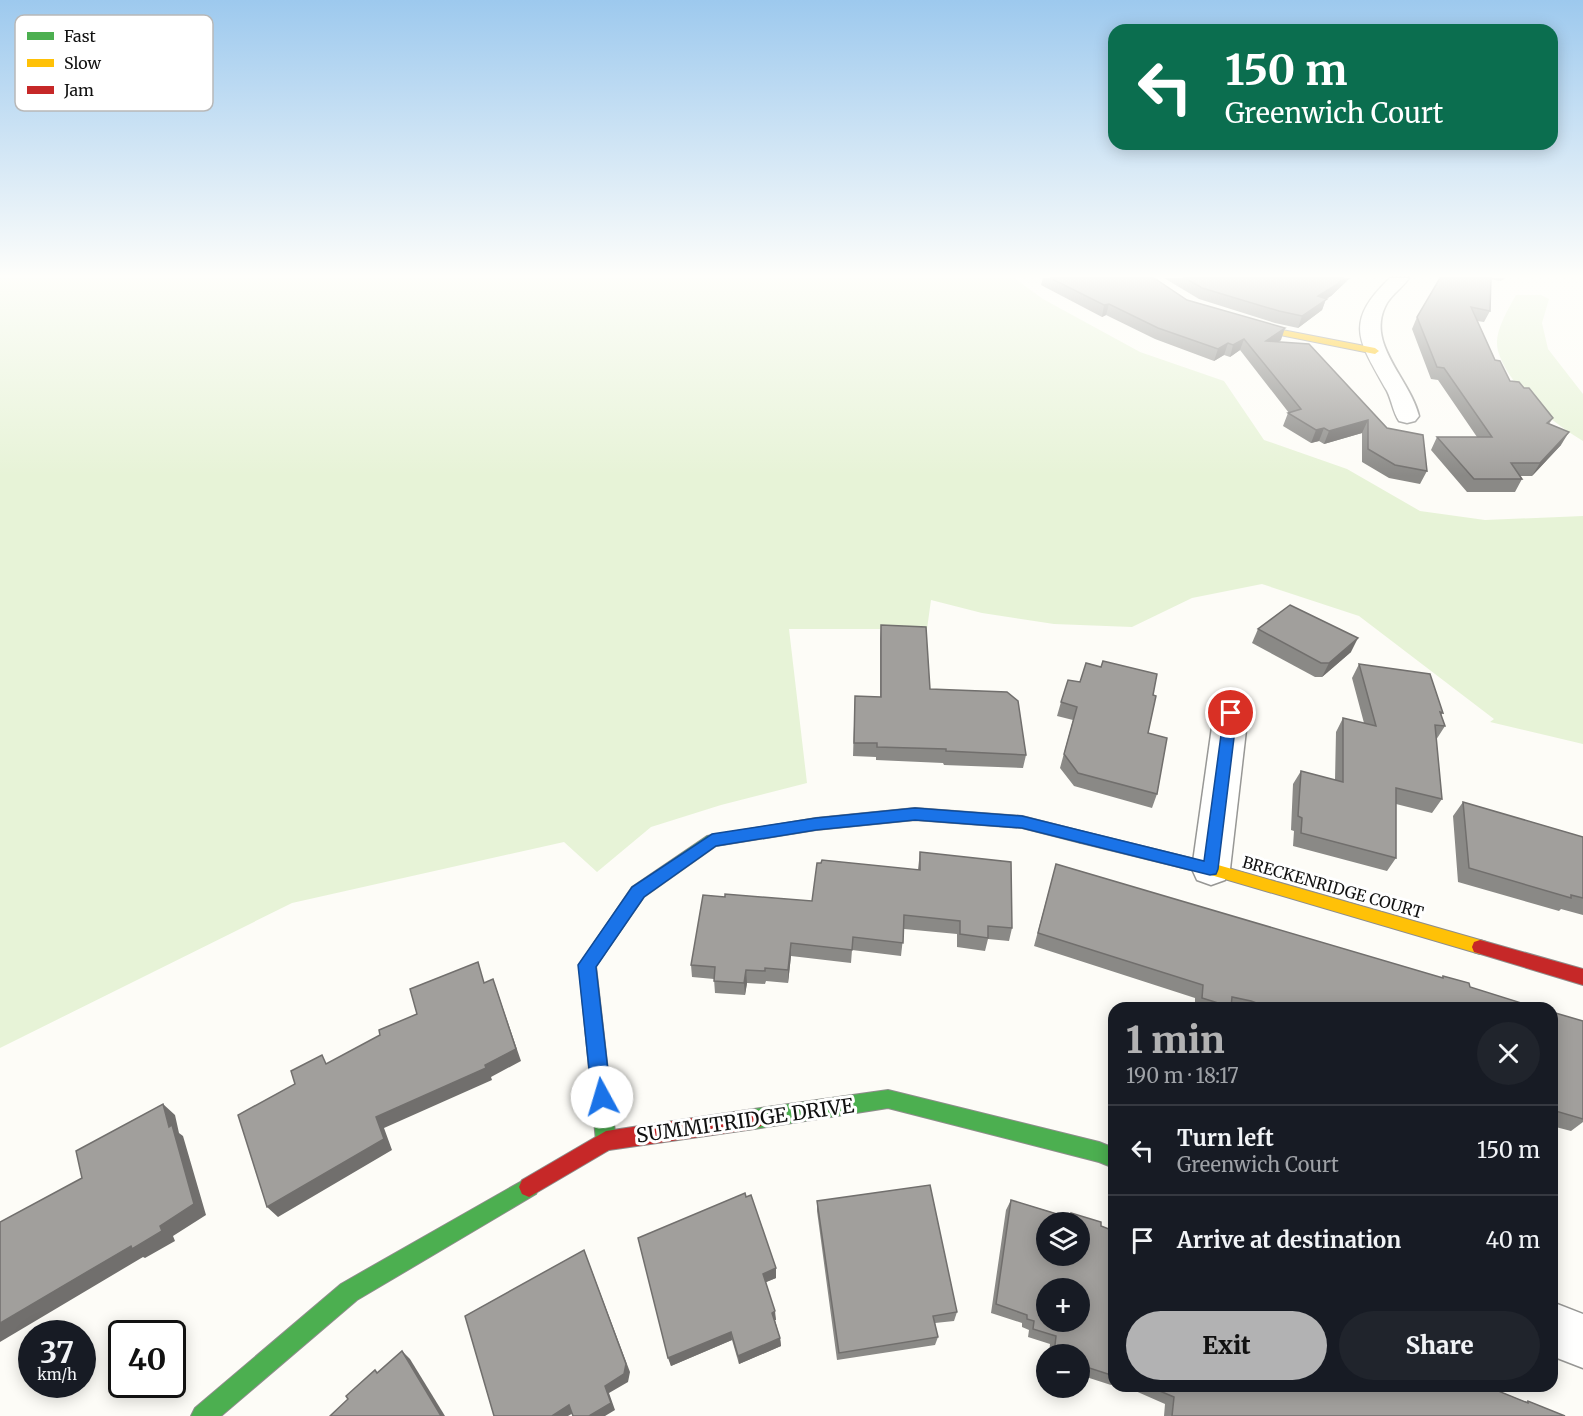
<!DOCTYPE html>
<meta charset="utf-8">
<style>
body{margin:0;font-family:Merriweather,serif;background:#20242c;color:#f1f3f6;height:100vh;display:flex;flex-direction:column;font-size:22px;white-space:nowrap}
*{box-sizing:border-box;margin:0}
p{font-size:20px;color:#9ea1a6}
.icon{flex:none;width:33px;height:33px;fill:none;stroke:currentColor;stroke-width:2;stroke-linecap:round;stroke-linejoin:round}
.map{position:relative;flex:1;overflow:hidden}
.panel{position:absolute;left:1108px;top:1002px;width:450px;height:390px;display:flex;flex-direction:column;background:#171b24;border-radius:18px;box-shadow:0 3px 15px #0003}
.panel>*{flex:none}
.top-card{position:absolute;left:1108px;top:24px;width:450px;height:126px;border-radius:18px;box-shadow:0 3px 15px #0003;background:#0b6e4f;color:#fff;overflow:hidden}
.tools{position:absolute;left:1036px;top:1212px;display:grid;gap:12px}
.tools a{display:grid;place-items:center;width:54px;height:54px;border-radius:50%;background:#171b24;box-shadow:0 3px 15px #0003;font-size:30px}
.speed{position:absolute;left:18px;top:1320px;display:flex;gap:12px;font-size:30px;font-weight:700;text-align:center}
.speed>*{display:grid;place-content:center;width:78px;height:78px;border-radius:50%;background:#171b24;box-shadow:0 3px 15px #0003;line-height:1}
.speed small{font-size:15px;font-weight:400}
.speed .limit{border:3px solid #111;border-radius:9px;background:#fff;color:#111}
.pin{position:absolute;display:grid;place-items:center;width:51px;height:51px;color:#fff;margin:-26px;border:3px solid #fff;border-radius:50%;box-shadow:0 2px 6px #0007}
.me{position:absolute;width:66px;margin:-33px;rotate:354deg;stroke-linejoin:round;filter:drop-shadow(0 0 4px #0008)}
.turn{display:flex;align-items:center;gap:21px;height:126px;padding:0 18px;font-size:27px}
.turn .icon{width:78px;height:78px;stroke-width:2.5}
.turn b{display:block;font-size:42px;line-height:51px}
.round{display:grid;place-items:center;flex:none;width:63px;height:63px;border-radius:32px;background:#20242c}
.head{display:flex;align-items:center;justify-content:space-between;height:102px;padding:0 18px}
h1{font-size:36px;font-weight:800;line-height:45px;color:#b2b2b3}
.cta{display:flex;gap:12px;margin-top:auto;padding:12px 18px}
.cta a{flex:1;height:69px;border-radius:36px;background:#b2b2b3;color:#111;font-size:24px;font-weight:800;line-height:69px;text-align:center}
.cta a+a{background:#20242c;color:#f1f3f6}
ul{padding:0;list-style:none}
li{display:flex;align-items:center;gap:18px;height:90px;padding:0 18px;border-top:2px solid #363941}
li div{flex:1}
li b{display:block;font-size:22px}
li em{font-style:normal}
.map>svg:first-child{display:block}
.green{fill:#e7f3d7}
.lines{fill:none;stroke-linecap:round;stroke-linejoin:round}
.street-casing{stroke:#979795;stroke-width:3}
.fast-casing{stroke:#8e8d8b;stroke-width:2}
.slow-casing{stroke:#8e8d8b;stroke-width:2}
.jam-casing{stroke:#8e8d8b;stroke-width:2}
.street{fill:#fffffe;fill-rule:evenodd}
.fast{fill:#4caf50;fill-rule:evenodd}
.slow{fill:#ffc107;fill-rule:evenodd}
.jam{fill:#c62828;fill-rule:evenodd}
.wall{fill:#8a8986}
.shaded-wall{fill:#716f6d}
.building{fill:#a19f9c;stroke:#716f6d;stroke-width:1.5;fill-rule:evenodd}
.route{fill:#1a73e8;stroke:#114b97;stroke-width:1.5}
.labels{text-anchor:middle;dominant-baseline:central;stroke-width:6;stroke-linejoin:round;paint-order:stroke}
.street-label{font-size:16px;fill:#111;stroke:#fff}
.near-street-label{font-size:20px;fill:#111;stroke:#fff}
.key{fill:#fff;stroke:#b8b8b8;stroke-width:1.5}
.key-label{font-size:16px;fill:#111}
</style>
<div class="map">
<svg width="1583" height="1416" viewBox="0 0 1583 1416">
<rect width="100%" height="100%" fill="#fdfcf7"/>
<g class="green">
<polygon points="0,278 1014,278 1043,299 1140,352 1224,381 1264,440 1347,469 1420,511 1485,520 1583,516 1583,744 1490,722 1494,719 1359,616 1262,584 1192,598 1132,627 1054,624 982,613 931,600 927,629 789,629 807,783 721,805 651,827 597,872 564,842 292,903 0,1048"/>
<path d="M1516,295h25l8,4 -7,24 6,26 35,45v47c-31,-18 -74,-54 -85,-90 -5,-18 10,-41 18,-56z"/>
</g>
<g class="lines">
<defs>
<g id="street">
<path d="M1390,278h19c-6,9 -16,15 -22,25 -23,40 23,75 32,113l-4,5 -8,2 -8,-2c-6,-9 -7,-20 -12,-30 -28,-50 -44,-68 3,-113z"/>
<polygon points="1231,701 1243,705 1248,713 1230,869 1225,880 1211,885 1197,880 1192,869 1214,713 1219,705"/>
<polygon points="1552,1302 1583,1314 1583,1368 1552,1356"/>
</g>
<g id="fast">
<polygon points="915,808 1022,816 1081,831 1086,833 1089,837 1086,841 1081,843 1022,828 915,820 816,830 716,846 644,897 596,966 616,1141 613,1148 606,1151 599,1148 596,1141 579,965 632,887 707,836 816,818"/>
<polygon points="888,1090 1099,1142 1114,1148 1114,1168 1099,1162 888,1108 754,1129 747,1126 744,1119 747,1112 754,1109"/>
<polygon points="529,1177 536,1180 539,1187 536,1194 357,1300 221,1416 191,1416 195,1408 341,1284"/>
</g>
<g id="slow">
<polygon points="1237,318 1272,328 1375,348 1379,351 1375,354 1270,333 1237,322"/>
<polygon points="1081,831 1211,863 1480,940 1486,942 1488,947 1486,952 1480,954 1211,875 1081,843 1076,841 1073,837 1076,833"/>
</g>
<g id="jam">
<polygon points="1480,940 1583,969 1583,985 1474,952 1472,947 1474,942"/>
<polygon points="754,1109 761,1112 764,1119 761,1126 754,1129 609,1150 529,1197 522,1194 519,1187 522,1180 606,1131"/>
</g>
</defs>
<use href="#street" class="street-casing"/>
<use href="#fast" class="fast-casing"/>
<use href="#slow" class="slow-casing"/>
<use href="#jam" class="jam-casing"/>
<use href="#street" class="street"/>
<use href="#fast" class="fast"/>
<use href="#slow" class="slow"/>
<use href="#jam" class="jam"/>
</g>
<g class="wall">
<polygon points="1043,278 1154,278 1187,300 1281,340 1278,342 1427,471 1420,484 1389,478 1362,462 1362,433 1324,444 1319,441 1311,443 1283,426 1288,413 1289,413 1240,350 1230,357 1224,355 1214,361 1155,339 1106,315 1102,317 1041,285"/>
<polygon points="1164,278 1350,278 1331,296 1326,299 1322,310 1298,328 1275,323 1199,299"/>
<polygon points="1440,278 1505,278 1501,281 1490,279 1490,311 1484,322 1477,321 1495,360 1510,381 1524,388 1553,418 1549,424 1561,445 1532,476 1520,476 1522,479 1515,492 1467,492 1431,450 1437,437 1477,437 1438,380 1431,379 1412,329 1417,317"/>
<polygon points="881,625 930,689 1026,755 1023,768 944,765 943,763 876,760 876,757 853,756 855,696 880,697 880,639"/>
<polygon points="1258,629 1351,652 1322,677 1315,677 1252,643"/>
<polygon points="1359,664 1443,713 1441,715 1445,726 1436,740 1442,799 1432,813 1396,804 1396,858 1387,871 1293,846 1294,831 1291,830 1293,784 1301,771 1335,780 1336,732 1343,718 1364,723 1352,678"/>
<polygon points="1080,682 1153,695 1148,733 1157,794 1152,808 1074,786 1060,768 1073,720 1057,716 1061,702"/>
<polygon points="1463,802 1583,837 1583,915 1561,909 1559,911 1458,882 1453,816"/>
<polygon points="920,852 1012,928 1009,941 988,939 985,951 957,947 957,934 904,929 901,956 852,950 851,963 791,956 788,983 766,981 765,984 747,983 745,995 715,993 714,979 692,977 691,965 812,901 918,869"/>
<polygon points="1056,864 1441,978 1443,976 1470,987 1537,1008 1195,1008 1195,998 1034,946"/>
<polygon points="1552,1012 1583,1021 1583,1122 1571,1131 1552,1126"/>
<polygon points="1011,1200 1068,1217 1071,1213 1101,1226 1114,1231 1114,1382 1111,1385 1080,1375 1080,1354 1049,1354 1050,1344 1028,1337 1029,1330 1022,1327 1022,1323 991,1313 1006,1210"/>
<polygon points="817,1201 957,1312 954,1321 935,1323 938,1337 935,1345 837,1360 817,1211"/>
<polygon points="638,1238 776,1278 766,1282 776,1320 775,1320 780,1338 781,1346 739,1364 732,1340 671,1366"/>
<polygon points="1124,1386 1486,1386 1526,1402 1528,1401 1565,1416 1164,1416 1165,1404"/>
</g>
<g class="shaded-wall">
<polygon points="1343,278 1350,278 1331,296 1326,299 1322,310 1298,328 1302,316 1318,296"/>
<polygon points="1109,304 1106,315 1102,317 1104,305"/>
<polygon points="1285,328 1281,340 1262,353 1266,341"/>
<polygon points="1244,339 1240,350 1230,357 1233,345"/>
<polygon points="1228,343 1224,355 1214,361 1218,349"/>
<polygon points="1368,420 1362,433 1324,444 1329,431"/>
<polygon points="1324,428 1319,441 1311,443 1316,430"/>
<polygon points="1569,432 1561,445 1532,476 1540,463"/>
<polygon points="1358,638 1351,652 1322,677 1329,663"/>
<polygon points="791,943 791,956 788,983 788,970"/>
<polygon points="746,970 747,983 745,995 744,983"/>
<polygon points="493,979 521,1061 491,1077 492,1080 384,1128 392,1150 278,1217 267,1207 376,1117 485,1065"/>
<polygon points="163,1104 175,1115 179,1133 183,1136 206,1215 173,1236 175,1241 145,1258 143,1257 0,1342 0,1323 160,1226 169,1127"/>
<polygon points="584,1250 630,1372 628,1382 609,1393 615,1410 605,1416 589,1416 605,1386"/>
<polygon points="776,1268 776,1278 764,1283 763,1274"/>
<polygon points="775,1311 776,1320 772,1321 772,1313"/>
<polygon points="731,1332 732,1340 671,1366 668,1358"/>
<polygon points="780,1338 781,1346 739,1364 738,1356"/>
<polygon points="402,1351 410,1359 445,1416 441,1416"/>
<polygon points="569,1405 575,1412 568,1416 552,1416"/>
</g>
<g class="building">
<polygon points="1050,278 1154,278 1187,300 1285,328 1266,341 1309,344 1387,428 1423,435 1427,471 1395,465 1368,449 1368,420 1329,431 1324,428 1316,430 1288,413 1301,409 1244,339 1233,345 1228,343 1218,349 1158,328 1109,304 1104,305"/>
<polygon points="1185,278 1343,278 1336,285 1318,296 1327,299 1302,316 1279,311 1202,288"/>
<polygon points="1440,278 1491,278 1490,311 1471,307 1495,360 1500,361 1510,381 1519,382 1524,388 1529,388 1553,418 1547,423 1569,432 1540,463 1511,463 1522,479 1474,479 1437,437 1492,437 1444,368 1437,367 1417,317"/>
<polygon points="1290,605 1358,638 1329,663 1321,663 1258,629"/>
<polygon points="881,625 926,627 930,689 1007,692 1018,701 1026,755 946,751 946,749 877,747 877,743 854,743 855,696 881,697"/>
<polygon points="1103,661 1157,674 1153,695 1156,696 1148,733 1167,738 1157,794 1078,773 1064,754 1077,707 1061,702 1068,680 1080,682 1086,663 1101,667"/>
<polygon points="1359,664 1430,674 1443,713 1440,712 1445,726 1435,725 1442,799 1396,788 1396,858 1301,833 1302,818 1298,816 1301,771 1343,782 1343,718 1376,726"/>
<polygon points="1463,802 1583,837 1583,898 1571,895 1571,898 1469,868"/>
<polygon points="920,852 1011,862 1012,928 988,926 988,938 960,934 960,921 904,915 903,943 853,937 852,950 791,943 788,970 765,968 765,971 746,970 744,983 714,981 715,967 691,965 703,895 725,897 725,894 812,901 817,863 821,863 822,860 920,870"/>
<polygon points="1056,864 1443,978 1443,976 1469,983 1470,987 1537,1008 1270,1008 1251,1001 1232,997 1231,1007 1202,998 1203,985 1038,933"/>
<polygon points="478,962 484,983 493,979 516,1049 485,1065 486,1068 376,1117 384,1139 267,1207 238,1115 295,1084 291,1071 322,1055 326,1064 380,1035 379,1030 417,1014 410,989"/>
<polygon points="1552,1012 1583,1021 1583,1119 1552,1110"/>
<polygon points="163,1104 169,1127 172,1125 194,1204 160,1226 162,1231 132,1249 131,1246 0,1323 0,1222 82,1178 76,1151"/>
<polygon points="930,1185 957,1312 933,1316 938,1337 839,1353 817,1201"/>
<polygon points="745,1193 746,1197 751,1195 776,1268 763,1274 775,1311 772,1313 780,1338 738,1356 731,1332 668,1358 638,1238"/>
<path d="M1011,1200l59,18 1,-5 30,9v4l13,5v145l-34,-11v-11h-26l2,-18 -23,-7 1,-8 -7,-2v-4l-31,-11zM1047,1222h33v34h-33zM1047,1288h33v34h-33z"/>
<polygon points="584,1250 626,1364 624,1374 605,1386 611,1403 589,1416 573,1416 569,1405 552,1416 494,1416 465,1316"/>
<polygon points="402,1351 441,1416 330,1416 348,1399 346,1396 375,1370 377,1373"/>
<polygon points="1148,1386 1486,1386 1528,1403 1528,1401 1565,1416 1172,1416 1174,1397"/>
</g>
<linearGradient id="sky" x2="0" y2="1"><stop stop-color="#9dc9ee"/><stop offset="0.58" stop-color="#fefefb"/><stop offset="1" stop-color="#fefefb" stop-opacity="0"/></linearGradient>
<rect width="1583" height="476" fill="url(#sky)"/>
<polygon class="route" points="1231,708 1237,713 1218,869 1216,874 1210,875 1022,828 915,820 816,830 716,846 644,897 596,967 611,1097 608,1104 602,1106 595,1104 592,1097 578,965 632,887 712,834 816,818 915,808 1022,816 1204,861 1224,713"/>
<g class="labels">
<g class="street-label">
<text transform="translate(1333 887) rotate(16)">BRECKENRIDGE COURT</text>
</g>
<g class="near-street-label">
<text transform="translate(745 1120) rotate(-8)">SUMMITRIDGE DRIVE</text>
</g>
</g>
<rect x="15" y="15" width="198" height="96" rx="9" class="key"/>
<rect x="27" y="32" width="27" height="8" fill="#4caf50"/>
<rect x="27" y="59" width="27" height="8" fill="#ffc107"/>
<rect x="27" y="86" width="27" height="8" fill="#c62828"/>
<g class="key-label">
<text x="64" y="42">Fast</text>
<text x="64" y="69">Slow</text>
<text x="64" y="96">Jam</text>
</g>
</svg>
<div class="tools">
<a><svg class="icon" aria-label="layers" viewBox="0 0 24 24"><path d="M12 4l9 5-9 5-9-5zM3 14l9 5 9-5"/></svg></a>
<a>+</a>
<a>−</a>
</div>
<div class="speed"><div>37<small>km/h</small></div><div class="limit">40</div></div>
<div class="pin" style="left:1231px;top:713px;background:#d93025"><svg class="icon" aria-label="arrive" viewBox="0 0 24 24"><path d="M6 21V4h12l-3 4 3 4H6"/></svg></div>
<svg class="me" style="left:602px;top:1097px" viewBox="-20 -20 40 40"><circle r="19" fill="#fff"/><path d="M0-13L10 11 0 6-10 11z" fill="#1a73e8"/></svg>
<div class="top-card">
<div class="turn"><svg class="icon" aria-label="left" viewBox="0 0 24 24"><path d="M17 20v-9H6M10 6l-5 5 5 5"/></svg><div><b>150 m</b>Greenwich Court</div></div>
</div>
<section class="panel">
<div class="head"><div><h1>1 min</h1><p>190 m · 18:17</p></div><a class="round"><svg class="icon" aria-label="close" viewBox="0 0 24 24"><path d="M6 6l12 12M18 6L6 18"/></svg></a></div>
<ul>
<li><svg class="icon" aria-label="left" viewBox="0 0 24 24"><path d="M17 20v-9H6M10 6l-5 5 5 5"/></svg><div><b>Turn left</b><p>Greenwich Court</p></div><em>150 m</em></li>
<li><svg class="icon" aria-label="arrive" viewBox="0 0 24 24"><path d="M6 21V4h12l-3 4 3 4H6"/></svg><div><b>Arrive at destination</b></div><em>40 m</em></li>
</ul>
<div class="cta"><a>Exit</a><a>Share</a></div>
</section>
</div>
